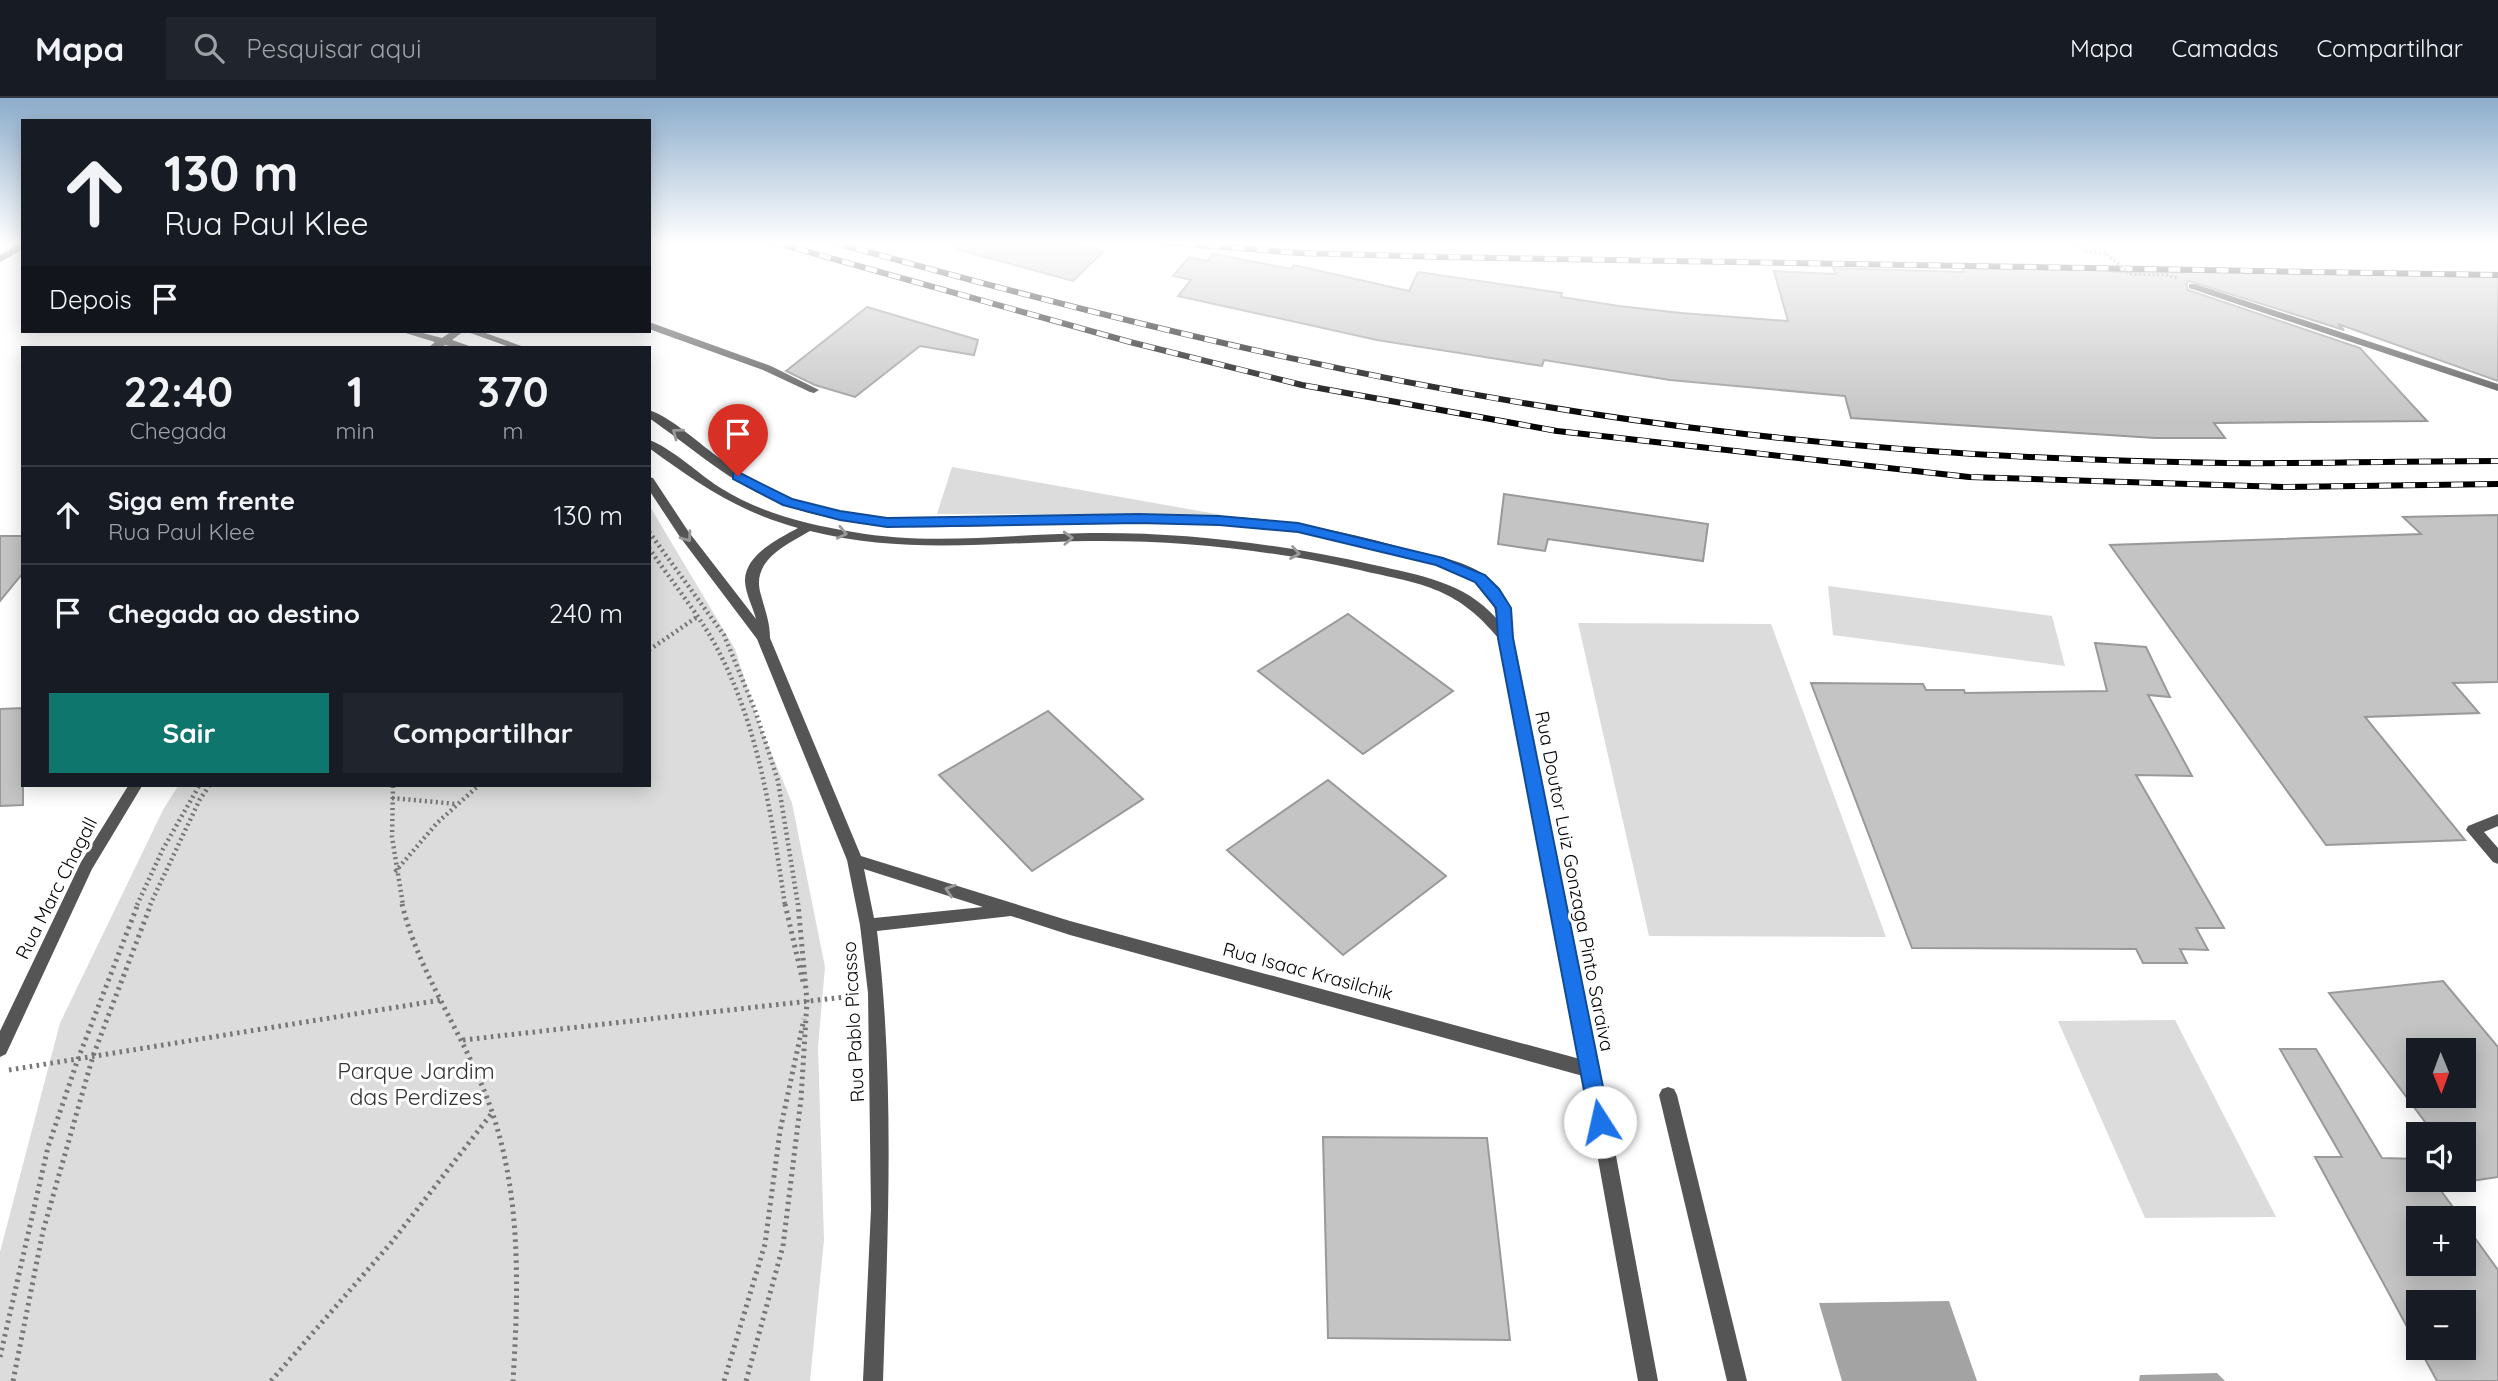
<!DOCTYPE html>
<html lang="pt">
<meta charset="utf-8">
<style>
body{margin:0;font-family:Quicksand,sans-serif;background:#20242c;color:#f1f3f6;height:100vh;display:flex;flex-direction:column;font-size:26px;white-space:nowrap}
*{box-sizing:border-box;margin:0}
p{font-size:23px;color:#9ea1a6}
.icon{flex:none;width:38px;height:38px;fill:none;stroke:currentColor;stroke-width:2;stroke-linecap:round;stroke-linejoin:round}
.map{position:relative;flex:1;overflow:hidden}
.details{position:absolute;left:21px;top:248px;width:630px;height:441px;display:flex;flex-direction:column;background:#171b24;border-radius:0px;box-shadow:0 4px 18px #0003}
.details>*{flex:none}
.guide{position:absolute;left:21px;top:21px;width:630px;height:214px;border-radius:0px;box-shadow:0 4px 18px #0003;background:#171b24;color:#f1f3f6;overflow:hidden}
.needle{width:46px;rotate:179deg}
.tools{position:absolute;left:2406px;top:940px;display:grid;gap:14px}
.tools a{display:grid;place-items:center;width:70px;height:70px;border-radius:0px;background:#171b24;box-shadow:0 4px 18px #0003;font-size:35px}
.pin{position:absolute;display:grid;place-items:center;width:60px;height:60px;color:#fff;margin:-72px -30px;border-radius:50% 50% 50% 0;rotate:-45deg;box-shadow:0 0 7px #0007}
.pin .icon{rotate:45deg}
.me{position:absolute;width:77px;margin:-38px;rotate:350deg;stroke-linejoin:round;filter:drop-shadow(0 0 5px #0008)}
.turn{display:flex;align-items:center;gap:24px;height:147px;padding:0 28px;font-size:32px}
.turn .icon{width:91px;height:91px;stroke-width:2.5}
.turn b{display:block;font-size:49px;line-height:60px}
.then{display:flex;align-items:center;height:66px;padding:0 28px;background:#0003;gap:14px;font-size:26px}
.eta{display:flex;justify-content:space-evenly;align-items:center;height:119px;text-align:center}
.eta b{font-size:42px;font-weight:800;line-height:49px}
.action{display:flex;gap:14px;margin-top:auto;padding:14px 28px}
.action a{flex:1;height:80px;border-radius:0px;background:#0f766e;color:#fff;font-size:28px;font-weight:800;line-height:80px;text-align:center}
.action a+a{background:#20242c;color:#f1f3f6}
ul{padding:0;list-style:none}
li{display:flex;align-items:center;gap:21px;height:98px;padding:0 28px;border-top:2px solid #363941}
li div{flex:1}
li b{display:block;font-size:26px}
li em{font-style:normal}
header{display:flex;align-items:center;gap:42px;box-sizing:border-box;height:98px;padding:0 35px;background:#171b24;border-bottom:2px solid #363941}
header strong{font-size:33px}
nav{display:flex;gap:38px;margin-inline-start:auto;font-size:24px}
.search{width:490px;height:63px;background:#20242c;display:flex;align-items:center;gap:18px;box-sizing:border-box;padding:0 24px;border-radius:0px;color:#9ea1a6;font-size:26px}
.map>svg:first-child{display:block}
.green{fill:#dcdcdc}
.water{fill:#a3a3a3}
.building{fill:#c4c4c4;stroke:#999;stroke-width:2;fill-rule:evenodd}
.lines{fill:none;stroke-linecap:round;stroke-linejoin:round}
.path-far2{stroke:#777;stroke-width:3.5;stroke-dasharray:2 2.5;stroke-linecap:butt}
.path-far1{stroke:#777;stroke-width:4.5;stroke-dasharray:2 3.5;stroke-linecap:butt}
.path{stroke:#777;stroke-width:5;stroke-dasharray:2.5 4.5;stroke-linecap:butt}
.lane{fill:#555;fill-rule:evenodd}
.street{fill:#555;fill-rule:evenodd}
.secondary{fill:#222;fill-rule:evenodd}
.rail-casing{stroke:#000;stroke-width:6}
.rail{stroke:#fff;stroke-width:4.5;stroke-dasharray:12;stroke-linecap:butt}
.path-bridge{stroke:#777;stroke-width:3.5;stroke-dasharray:2 2.5;stroke-linecap:butt}
.oneway{stroke:#999}
.route{fill:#1a73e8;stroke:#114b97;stroke-width:2}
.labels{text-anchor:middle;dominant-baseline:central;stroke-width:6;stroke-linejoin:round;paint-order:stroke}
.street-label{font-size:19px;fill:#000;stroke:#fff}
.near-park-label{font-size:23px;fill:#333;stroke:#fff}
</style>
<header>
<strong>Mapa</strong>
<div class="search"><svg class="icon" aria-label="search" viewBox="0 0 24 24"><circle cx="10" cy="10" r="6"/><path d="M15 15l6 6"/></svg>Pesquisar aqui</div>
<nav><a>Mapa</a><a>Camadas</a><a>Compartilhar</a></nav>
</header>
<div class="map">
<svg width="2498" height="1283" viewBox="0 0 2498 1283">
<rect width="100%" height="100%" fill="#fff"/>
<g class="green">
<polygon points="952,369 1222,417 937,416"/>
<polygon points="649,407 735,551 758,623 792,705 825,869 818,949 824,1142 810,1283 0,1283 0,1154 60,925 163,712 178,688 649,688"/>
<polygon points="1828,488 2052,518 2065,568 1833,537"/>
<polygon points="1578,525 1771,526 1886,839 1649,838"/>
<polygon points="2175,922 2276,1119 2145,1120 2058,923"/>
</g>
<g class="water">
<polygon points="1949,1203 1977,1283 1842,1283 1819,1205"/>
<polygon points="2217,1275 2225,1283 2139,1283 2140,1277"/>
</g>
<g class="building">
<polygon points="957,144 1015,144 1025,146 1028,144 1039,144 1051,147 1054,144 1070,144 1104,153 1073,183 956,151"/>
<polygon points="1213,156 1291,171 1294,167 1409,193 1418,174 1562,195 1561,199 1619,208 1681,215 1788,223 1774,173 1836,176 1833,170 1964,174 1961,169 2103,170 2115,174 2393,174 2498,178 2498,283 2338,226 2344,232 2189,183 2186,186 2188,192 2360,250 2427,323 2214,325 2225,340 2155,340 1851,320 1845,298 1670,282 1544,262 1542,268 1377,242 1178,198 1191,182 1173,178 1189,159 1207,163"/>
<polygon points="867,209 978,242 974,257 920,248 855,299 815,287 786,273"/>
<polygon points="1504,396 1708,426 1703,463 1548,441 1545,453 1498,446"/>
<polygon points="2498,417 2498,584 2453,585 2479,615 2365,619 2465,742 2326,747 2110,447 2421,436 2403,419"/>
<polygon points="0,438 23,438 23,475 0,503"/>
<polygon points="1348,516 1453,593 1363,656 1258,573"/>
<polygon points="2095,545 2146,549 2170,599 2148,597 2192,678 2136,677 2224,830 2196,830 2208,852 2180,851 2187,865 2143,865 2136,851 1912,850 1811,585 1923,586 1926,592 1964,592 1965,595 2107,593"/>
<polygon points="23,610 23,707 0,708 0,611"/>
<polygon points="1048,613 1143,701 1032,773 939,677"/>
<polygon points="1328,682 1446,778 1343,857 1227,752"/>
<path d="M2443,883l55,66v130l-34,5v-48h-30l-105,-141zM2418,952h46v46h-46z"/>
<polygon points="2280,951 2316,951 2382,1060 2418,1061 2418,1082 2433,1082 2461,1120 2418,1120 2418,1166 2464,1166 2464,1125 2498,1172 2498,1283 2437,1283 2419,1250 2464,1250 2464,1204 2418,1204 2418,1249 2315,1059 2342,1059"/>
<polygon points="1323,1039 1487,1040 1510,1242 1328,1240"/>
</g>
<g class="lines">
<g class="path-far2">
<polyline points="2070,144 2086,153 2107,156"/>
<polyline points="2130,176 2167,177 2177,180"/>
<polyline points="649,433 651,435"/>
</g>
<g class="path-far1">
<polyline points="649,434 724,537 755,612 778,683 798,807"/>
<path d="M649,450c22,33 54,71 71,106 40,78 52,166 65,251"/>
<polyline points="649,552 697,519"/>
<polyline points="393,688 392,739 403,807"/>
<polyline points="392,700 456,706"/>
<polyline points="395,774 437,725 478,688"/>
<polyline points="137,807 163,751 199,688"/>
<polyline points="150,807 200,701 209,688"/>
</g>
<g class="path">
<path d="M402,806c16,66 56,122 81,184 39,93 36,195 30,293"/>
<polyline points="785,806 804,888"/>
<polyline points="463,942 854,898"/>
<polyline points="9,972 441,902"/>
<polyline points="0,1259 48,1049 78,961 138,806"/>
<polyline points="13,1283 43,1133 93,958 151,806"/>
<polyline points="271,1283 391,1145 492,1015"/>
<polyline points="724,1283 765,1146 780,1033 804,921"/>
<polyline points="746,1283 783,1148 801,1001 807,903 798,806"/>
</g>
<g class="lane">
<polygon points="649,224 771,268 819,292 814,295 810,294 763,272 649,231"/>
<polygon points="2498,716 2498,728 2484,734 2498,750 2498,766 2493,764 2466,732 2468,728"/>
<polygon points="1668,989 1674,991 1677,997 1747,1283 1727,1283 1659,997 1662,991"/>
</g>
<g class="street">
<polygon points="2189,186 2195,186 2498,286 2498,293 2189,190"/>
<polygon points="399,233 415,233 442,240 452,233 464,233 452,242 475,250 459,250 445,247 440,250 428,250 435,244"/>
<polygon points="465,233 480,233 527,250 512,250"/>
<path d="M649,312c24,8 50,34 72,49 61,43 108,55 182,61 116,2 231,-12 346,-2 55,4 109,17 162,32 28,7 63,12 83,33 14,15 16,36 18,55l88,432 58,311h-20l-55,-305 -513,-141 -59,-19 -134,15c18,149 11,300 6,450h-20l8,-172 -3,-216 -8,-68 -13,-65 -90,-221 -77,-102 -31,-47v-13l4,1 35,53 68,88c-3,-12 -10,-24 -11,-37 -1,-27 33,-43 53,-54 -61,-17 -98,-43 -149,-80v-8c21,7 50,34 70,47 41,26 87,37 134,45 78,14 158,2 237,1 96,-1 191,11 284,32 45,10 91,17 123,54 -7,-48 -54,-53 -93,-63 -50,-14 -100,-25 -151,-30 -117,-11 -233,3 -350,1 -47,-4 -94,-9 -137,-30 -42,-20 -78,-52 -117,-79zM810,433c94,24 186,11 281,10 89,-1 178,9 264,28 64,15 100,16 144,70l81,420 -510,-138 -209,-65 -91,-218c0,-16 -5,-28 -9,-43 -11,-34 25,-50 49,-64zM864,771l119,38 -109,11z"/>
<polygon points="128,688 142,688 92,771 6,956 0,959 0,933 81,764"/>
</g>
<polygon class="secondary" points="23,144 23,151 0,164 0,157"/>
<defs>
<g id="rail">
<polyline points="773,144 1130,244 1302,287 1557,333 1969,379 2283,389 2498,386"/>
<path d="M833,144c297,84 595,156 903,191 163,19 327,28 491,30 90,1 181,-2 271,-2"/>
<polyline points="1161,144 1300,155 1442,159 2498,177"/>
</g>
</defs>
<use href="#rail" class="rail-casing"/>
<use href="#rail" class="rail"/>
<polyline class="path-bridge" points="2107,156 2130,176"/>
</g>
<defs><path id="oneway-chevron" d="M-2-3.5L2.5 0L-2 3.5" fill="none" stroke-width="1.6" stroke-linecap="round" stroke-linejoin="round" transform="scale(1.75)"/></defs>
<g class="oneway">
<use href="#oneway-chevron" transform="translate(677 335) rotate(-143)"/>
<use href="#oneway-chevron" transform="translate(842 435) rotate(12)"/>
<use href="#oneway-chevron" transform="translate(687 439) rotate(54)"/>
<use href="#oneway-chevron" transform="translate(1068 440) rotate(-3)"/>
<use href="#oneway-chevron" transform="translate(1295 455) rotate(9)"/>
<use href="#oneway-chevron" transform="translate(950 792) rotate(-162)"/>
</g>
<linearGradient id="sky" x2="0" y2="1"><stop stop-color="#8cadcc"/><stop offset="0.45" stop-color="#fff"/><stop offset="1" stop-color="#fff" stop-opacity="0"/></linearGradient>
<rect width="2498" height="323" fill="url(#sky)"/>
<polygon class="route" points="738,374 792,401 840,413 887,420 1139,416 1219,418 1298,425 1443,460 1485,477 1499,491 1511,510 1513,540 1610,1024 1607,1031 1600,1033 1593,1031 1590,1024 1498,540 1496,510 1475,484 1436,467 1298,434 1219,427 1139,425 887,429 840,422 783,407 733,381 733,375"/>
<g class="labels">
<g class="street-label">
<text transform="translate(1575 783) rotate(79)">Rua Doutor Luiz Gonzaga Pinto Saraiva</text>
<text transform="translate(56 790) rotate(-63)">Rua Marc Chagall</text>
<text transform="translate(1308 873) rotate(15)">Rua Isaac Krasilchik</text>
<text transform="translate(853 924) rotate(-93)">Rua Pablo Picasso</text>
</g>
<g class="near-park-label">
<text x="416" y="972">Parque Jardim<tspan x="416" dy="26">das Perdizes</tspan></text>
</g>
</g>
</svg>
<div class="tools">
<a><svg class="needle" viewBox="-14 -14 28 28"><path d="M0-13l5 13h-10z" fill="#e53935"/><path d="M0 13l5-13h-10z" fill="#9ea1a6"/></svg></a>
<a><svg class="icon" aria-label="sound" viewBox="0 0 24 24"><path d="M4 9h4l5-4v14l-5-4H4zM17 9q2 3 0 6"/></svg></a>
<a>+</a>
<a>−</a>
</div>
<div class="pin" style="left:738px;top:378px;background:#d93025"><svg class="icon" aria-label="arrive" viewBox="0 0 24 24"><path d="M6 21V4h12l-3 4 3 4H6"/></svg></div>
<svg class="me" style="left:1600px;top:1024px" viewBox="-20 -20 40 40"><circle r="19" fill="#fff"/><path d="M0-13L10 11 0 6-10 11z" fill="#1a73e8"/></svg>
<div class="guide">
<div class="turn"><svg class="icon" aria-label="ahead" viewBox="0 0 24 24"><path d="M12 20V5M6 11l6-6 6 6"/></svg><div><b>130 m</b>Rua Paul Klee</div></div>
<div class="then">Depois<svg class="icon" aria-label="arrive" viewBox="0 0 24 24"><path d="M6 21V4h12l-3 4 3 4H6"/></svg></div>
</div>
<section class="details">
<div class="eta">
<div><b>22:40</b><p>Chegada</p></div>
<div><b>1</b><p>min</p></div>
<div><b>370</b><p>m</p></div>
</div>
<ul>
<li><svg class="icon" aria-label="ahead" viewBox="0 0 24 24"><path d="M12 20V5M6 11l6-6 6 6"/></svg><div><b>Siga em frente</b><p>Rua Paul Klee</p></div><em>130 m</em></li>
<li><svg class="icon" aria-label="arrive" viewBox="0 0 24 24"><path d="M6 21V4h12l-3 4 3 4H6"/></svg><div><b>Chegada ao destino</b></div><em>240 m</em></li>
</ul>
<div class="action"><a>Sair</a><a>Compartilhar</a></div>
</section>
</div>
